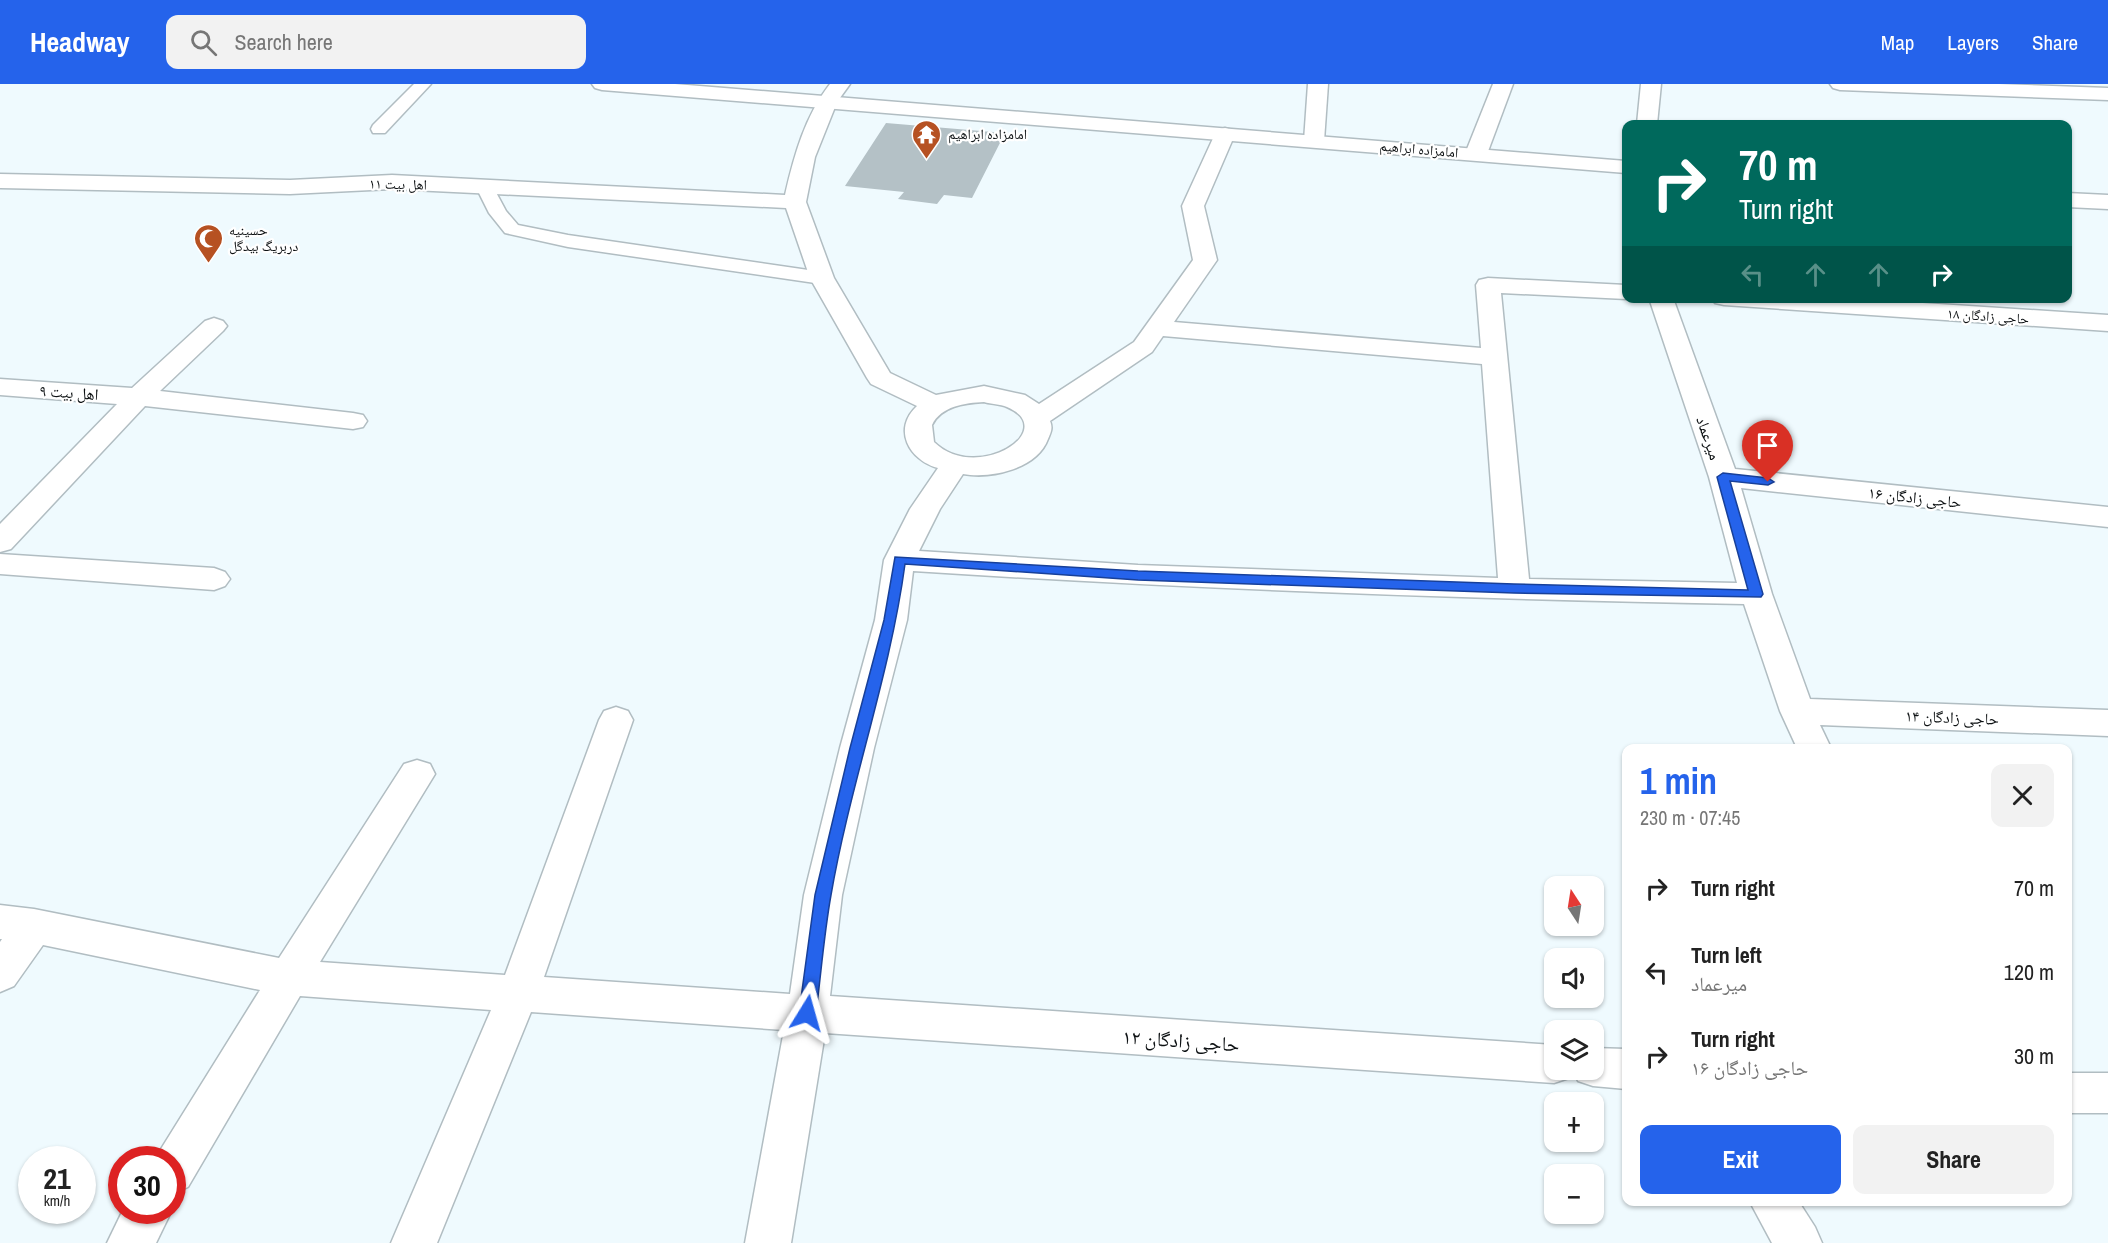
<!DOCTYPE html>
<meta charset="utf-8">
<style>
body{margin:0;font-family:"Archivo Narrow","Noto Naskh Arabic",sans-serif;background:#f2f2f2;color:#222;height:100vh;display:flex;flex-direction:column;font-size:22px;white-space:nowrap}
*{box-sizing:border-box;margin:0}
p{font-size:20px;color:#767676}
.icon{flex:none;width:33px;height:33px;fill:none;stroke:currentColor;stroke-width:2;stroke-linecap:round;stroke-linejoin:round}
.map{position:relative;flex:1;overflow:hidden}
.side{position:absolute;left:1622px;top:660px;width:450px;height:462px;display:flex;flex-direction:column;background:#fff;border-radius:12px;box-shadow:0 2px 4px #0004}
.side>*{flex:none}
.top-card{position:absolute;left:1622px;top:36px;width:450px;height:183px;border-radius:12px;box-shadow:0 2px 4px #0004;background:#00695c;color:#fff;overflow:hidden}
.needle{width:39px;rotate:348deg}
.tools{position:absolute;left:1544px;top:792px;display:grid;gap:12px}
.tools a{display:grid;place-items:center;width:60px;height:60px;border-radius:12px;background:#fff;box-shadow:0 2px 4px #0004;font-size:30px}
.speed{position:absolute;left:18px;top:1062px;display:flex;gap:12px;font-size:30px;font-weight:700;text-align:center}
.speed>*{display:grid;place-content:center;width:78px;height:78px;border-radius:50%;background:#fff;box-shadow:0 2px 4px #0004;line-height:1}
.speed small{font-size:15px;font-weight:400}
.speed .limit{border:9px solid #d22;background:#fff;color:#111}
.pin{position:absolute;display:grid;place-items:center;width:51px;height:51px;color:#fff;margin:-62px -26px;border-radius:50% 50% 50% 0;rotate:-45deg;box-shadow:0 0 6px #0007}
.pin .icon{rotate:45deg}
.me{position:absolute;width:66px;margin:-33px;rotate:8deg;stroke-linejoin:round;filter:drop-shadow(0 0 4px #0008)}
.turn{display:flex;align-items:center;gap:21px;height:126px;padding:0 18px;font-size:27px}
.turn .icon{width:78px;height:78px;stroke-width:2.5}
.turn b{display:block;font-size:42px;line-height:51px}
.lanes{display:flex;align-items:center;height:57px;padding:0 18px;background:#0003;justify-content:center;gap:30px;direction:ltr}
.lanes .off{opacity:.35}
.round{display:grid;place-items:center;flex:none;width:63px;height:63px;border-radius:12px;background:#f2f2f2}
.headline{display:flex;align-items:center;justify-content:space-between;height:102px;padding:0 18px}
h1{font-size:36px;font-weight:700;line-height:45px;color:#2563eb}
.cta{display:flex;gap:12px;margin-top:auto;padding:12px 18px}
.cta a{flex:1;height:69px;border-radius:12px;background:#2563eb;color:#fff;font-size:24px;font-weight:700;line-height:69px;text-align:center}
.cta a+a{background:#f2f2f2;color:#222}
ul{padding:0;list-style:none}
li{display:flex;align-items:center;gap:18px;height:84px;padding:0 18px}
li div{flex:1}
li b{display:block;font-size:22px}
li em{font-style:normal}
header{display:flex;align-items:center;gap:36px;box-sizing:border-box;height:84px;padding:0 30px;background:#2563eb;color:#fff}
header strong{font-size:28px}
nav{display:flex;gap:33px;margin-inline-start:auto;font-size:21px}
.search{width:420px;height:54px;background:#f2f2f2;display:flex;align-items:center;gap:15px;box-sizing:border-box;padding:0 21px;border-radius:12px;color:#767676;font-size:22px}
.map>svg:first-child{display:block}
.building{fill:#b4c1c6}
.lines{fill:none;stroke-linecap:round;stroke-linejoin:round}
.service-casing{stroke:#b1bdc2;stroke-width:3}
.minor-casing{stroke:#b1bdc2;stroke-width:3}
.tertiary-casing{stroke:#b1bdc2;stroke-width:3}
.service{fill:#fff;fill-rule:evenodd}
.minor{fill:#fff;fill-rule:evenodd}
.tertiary{fill:#fff;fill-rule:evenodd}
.route{fill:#2563eb;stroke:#184099;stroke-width:1.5}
.labels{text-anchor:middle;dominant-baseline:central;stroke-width:4.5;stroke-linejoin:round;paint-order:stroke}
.far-poi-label{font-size:14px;fill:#0d1113;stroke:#fff;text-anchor:start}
.far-street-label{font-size:14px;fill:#0d1113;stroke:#fff}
.street-label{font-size:16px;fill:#0d1113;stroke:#fff}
.near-street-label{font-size:20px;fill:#0d1113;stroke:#fff}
</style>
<header>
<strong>Headway</strong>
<div class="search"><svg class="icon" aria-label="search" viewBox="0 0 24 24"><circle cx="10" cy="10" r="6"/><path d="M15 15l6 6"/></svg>Search here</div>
<nav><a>Map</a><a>Layers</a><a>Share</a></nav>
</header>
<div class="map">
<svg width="2108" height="1159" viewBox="0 0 2108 1159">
<rect width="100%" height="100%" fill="#effafe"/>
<polygon class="building" points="886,39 1005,49 972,114 944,111 937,120 898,115 904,108 845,102"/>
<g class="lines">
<defs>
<g id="service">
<polygon points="414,0 431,0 385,49 373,49 371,45 373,41"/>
<polygon points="485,98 491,99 506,127 518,141 568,151 822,188 829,190 832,194 829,198 822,200 568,163 505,149 489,129 476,103 479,99"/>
</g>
<g id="minor">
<path d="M830,0h20l-13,18 -22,55 -9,45 28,76 56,95 46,22 48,-9 41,9 14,9 95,-62 59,-82 -11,-54 33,-72 3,-4 7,-2 7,2 3,4 -31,72 13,54 -43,62 307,26 -5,-63 3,-5 9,-2 138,7v13h3l-3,1 -125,-6 28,286 208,4 -28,-106 -60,-179h24l62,171 373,38v20l-367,-39 31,106 38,105 298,11v26l-288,-11 11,23h-34l-17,-37 -36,-107c-277,-5 -554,-15 -831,-33l-6,49 -33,128 -32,147 -12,101 724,49v25h19l-4,8 -15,5 -729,-50 -34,210h-46l39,-213 -253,-18 -94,231h-46l100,-233 -191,-14 -112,191 -16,7v-34h-17l1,-3 104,-167 -217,-45 -29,41 -14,6v-50l2,-3h-2v-34l34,4 245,49 125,-194 13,-4 13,4 5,10 -115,188 185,13 94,-255 5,-9 12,-4 12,4 5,9 -89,257 246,17 14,-99 36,-147 35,-128 9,-60 26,-51 28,-41c-29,-8 -46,-39 -21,-62l-46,-22 -4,-6 -57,-100 -24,-70 -394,-19 -102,5 -290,-6v-14l290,6 102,-5 393,20c9,-39 20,-79 45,-111zM1163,252l319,28 16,214 -360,-13 -219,-14 21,-42 23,-35c28,5 74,-5 85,-35 3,-7 5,-11 2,-18l102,-69zM984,318c7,2 16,2 23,5 54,23 -30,77 -73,35l-2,-17c9,-19 33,-22 52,-23z"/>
<polygon points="1308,0 1328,0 1324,57 1321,61 1314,63 1307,61 1304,57"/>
<polygon points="1493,0 1513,0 1487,70 1484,75 1476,76 1468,75 1465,70"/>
<polygon points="1641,0 1661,0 1657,40 1637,40"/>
<polygon points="1830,0 1999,0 2108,4 2108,16 1840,6 1833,4"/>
<polygon points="1712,214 1846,214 2108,231 2108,247 1724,221 1715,219"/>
<polygon points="214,234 223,237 227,242 223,247 160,307 353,329 363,331 367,337 363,343 353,345 145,322 11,465 0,468 0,440 117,320 0,311 0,295 132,304 205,237"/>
<polygon points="0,470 214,484 225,488 230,495 225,502 214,506 0,490"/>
<polygon points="1593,964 1626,965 1626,1005 1593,1002 1578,997 1573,986 1593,986"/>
<rect x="2067" y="989" width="41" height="40"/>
<polygon points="1750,1118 1799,1118 1815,1143 1822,1159 1772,1159"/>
<polygon points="123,1126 172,1126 156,1159 107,1159"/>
</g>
<g id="tertiary">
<polygon points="592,0 675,0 1626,77 1626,89 602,6 595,4"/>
<polygon points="2067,109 2108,111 2108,125 2067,123"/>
</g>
</defs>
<use href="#service" class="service-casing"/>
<use href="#minor" class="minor-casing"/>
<use href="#tertiary" class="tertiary-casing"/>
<use href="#service" class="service"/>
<use href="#minor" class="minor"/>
<use href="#tertiary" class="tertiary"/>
</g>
<path class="route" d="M1723,389l45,5 6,4 -6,3 -38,-4 33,113 -2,3 -247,-4 -376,-13 -233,-16c-15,112 -55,220 -74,331 -7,39 -10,79 -15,118l-3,6 -6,2 -6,-2 -2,-6 16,-118 35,-147 34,-128 11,-63 243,14 376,13 234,6 -31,-113z"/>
<defs>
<symbol id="temple-pin" viewBox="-11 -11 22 30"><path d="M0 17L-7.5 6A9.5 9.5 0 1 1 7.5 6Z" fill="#b65122" stroke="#fff"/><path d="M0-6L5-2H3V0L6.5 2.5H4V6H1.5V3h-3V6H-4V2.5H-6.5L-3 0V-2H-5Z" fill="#fff"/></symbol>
<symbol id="mosque-pin" viewBox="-11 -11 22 30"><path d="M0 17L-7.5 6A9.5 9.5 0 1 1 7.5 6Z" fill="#b65122" stroke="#fff"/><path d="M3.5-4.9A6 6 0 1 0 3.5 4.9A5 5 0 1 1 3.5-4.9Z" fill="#fff"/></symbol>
</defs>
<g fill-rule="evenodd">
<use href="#temple-pin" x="910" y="34" width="33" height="45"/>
<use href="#mosque-pin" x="192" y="138" width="33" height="45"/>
</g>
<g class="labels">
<g class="far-poi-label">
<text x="948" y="50">امامزاده ابراهیم</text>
<text x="229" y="146">حسینیه<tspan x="229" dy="16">دربریگ بیدگل</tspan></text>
</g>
<g class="far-street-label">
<text transform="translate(1419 65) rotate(5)">امامزاده ابراهیم</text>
<text transform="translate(398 100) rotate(1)">اهل بیت ۱۱</text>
<text transform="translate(1988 232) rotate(4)">حاجی زادگان ۱۸</text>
</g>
<g class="street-label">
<text transform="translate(69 308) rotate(4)">اهل بیت ۹</text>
<text transform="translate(1709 354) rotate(71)">میرعماد</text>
<text transform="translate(1915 413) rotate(6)">حاجی زادگان ۱۶</text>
<text transform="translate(1952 633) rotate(2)">حاجی زادگان ۱۴</text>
</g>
<g class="near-street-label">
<text transform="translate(1181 956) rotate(4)">حاجی زادگان ۱۲</text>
</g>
</g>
</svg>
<div class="tools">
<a><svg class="needle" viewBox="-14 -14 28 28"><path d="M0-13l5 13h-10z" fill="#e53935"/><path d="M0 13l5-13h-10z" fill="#767676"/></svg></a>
<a><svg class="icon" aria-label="sound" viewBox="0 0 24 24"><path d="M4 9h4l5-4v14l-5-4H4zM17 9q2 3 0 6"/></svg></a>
<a><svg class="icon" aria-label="layers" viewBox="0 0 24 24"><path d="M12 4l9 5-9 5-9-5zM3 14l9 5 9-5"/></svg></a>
<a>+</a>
<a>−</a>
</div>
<div class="speed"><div>21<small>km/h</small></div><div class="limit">30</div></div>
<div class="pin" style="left:1768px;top:398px;background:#d93025"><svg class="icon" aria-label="arrive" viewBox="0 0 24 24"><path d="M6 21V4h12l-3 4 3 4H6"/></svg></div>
<svg class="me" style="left:807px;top:929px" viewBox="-20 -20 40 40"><path d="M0-17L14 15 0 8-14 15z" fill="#2563eb" stroke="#fff" stroke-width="4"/></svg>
<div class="top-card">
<div class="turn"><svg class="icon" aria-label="right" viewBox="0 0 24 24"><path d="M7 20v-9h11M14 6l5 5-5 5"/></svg><div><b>70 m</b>Turn right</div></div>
<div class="lanes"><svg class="icon off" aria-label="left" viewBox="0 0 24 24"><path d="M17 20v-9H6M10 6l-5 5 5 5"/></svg><svg class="icon off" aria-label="ahead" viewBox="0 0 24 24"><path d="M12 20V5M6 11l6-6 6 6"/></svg><svg class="icon off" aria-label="ahead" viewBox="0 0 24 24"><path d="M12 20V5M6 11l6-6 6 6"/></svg><svg class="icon" aria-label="right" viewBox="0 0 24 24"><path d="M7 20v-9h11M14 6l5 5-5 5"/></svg></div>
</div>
<section class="side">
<div class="headline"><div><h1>1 min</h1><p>230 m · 07:45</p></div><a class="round"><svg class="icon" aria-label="close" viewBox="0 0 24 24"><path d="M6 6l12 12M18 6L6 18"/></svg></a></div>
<ul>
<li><svg class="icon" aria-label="right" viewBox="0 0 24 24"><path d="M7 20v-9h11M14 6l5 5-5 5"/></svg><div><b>Turn right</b></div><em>70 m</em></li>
<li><svg class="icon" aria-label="left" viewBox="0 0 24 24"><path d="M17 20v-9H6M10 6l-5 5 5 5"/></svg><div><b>Turn left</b><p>میرعماد</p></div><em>120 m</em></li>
<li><svg class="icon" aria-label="right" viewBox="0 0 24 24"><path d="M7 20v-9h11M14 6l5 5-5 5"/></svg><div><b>Turn right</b><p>حاجی زادگان ۱۶</p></div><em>30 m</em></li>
</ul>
<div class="cta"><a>Exit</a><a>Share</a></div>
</section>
</div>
